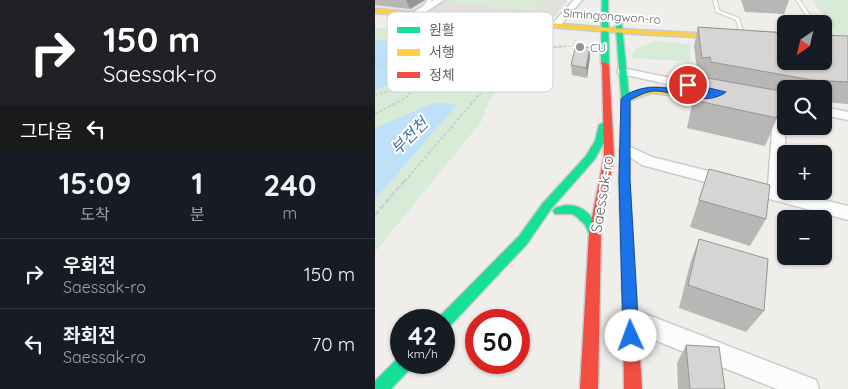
<!DOCTYPE html>
<html lang="ko">
<meta charset="utf-8">
<style>
body{margin:0;font-family:Quicksand,"Noto Sans KR",sans-serif;background:#20242c;color:#f1f3f6;height:100vh;display:flex;flex-direction:column;font-size:19px;white-space:nowrap}
*{box-sizing:border-box;margin:0}
p{font-size:16px;color:#9ea1a6}
.icon{flex:none;width:28px;height:28px;fill:none;stroke:currentColor;stroke-width:2;stroke-linecap:round;stroke-linejoin:round}
.map{position:relative;flex:1;overflow:hidden}
.sheet{display:flex;flex-direction:column;background:#171b24;width:375px}
.sheet>*{flex:none}
.guide{background:#202124;color:#fff;overflow:hidden}
.needle{width:32px;rotate:214deg}
.controls{position:absolute;left:402px;top:15px;display:grid;gap:10px}
.controls a{display:grid;place-items:center;width:55px;height:55px;border-radius:8px;background:#171b24;box-shadow:0 1px 4px #0004;font-size:25px}
.speed{position:absolute;left:15px;top:309px;display:flex;gap:10px;font-size:25px;font-weight:700;text-align:center}
.speed>*{display:grid;place-content:center;width:65px;height:65px;border-radius:50%;background:#171b24;box-shadow:0 1px 4px #0004;line-height:1}
.speed small{font-size:12px;font-weight:400}
.speed .limit{border:8px solid #d22;background:#fff;color:#111}
.pin{position:absolute;display:grid;place-items:center;width:42px;height:42px;color:#fff;margin:-21px;border:2px solid #fff;border-radius:50%;box-shadow:0 1px 5px #0007}
.me{position:absolute;width:55px;margin:-28px;rotate:358deg;stroke-linejoin:round;filter:drop-shadow(0 0 4px #0008)}
.turn{display:flex;align-items:center;gap:18px;height:105px;padding:0 20px;font-size:22px}
.turn .icon{width:65px;height:65px;stroke-width:2.5}
.turn b{display:block;font-size:35px;line-height:42px}
.then{display:flex;align-items:center;height:48px;padding:0 20px;background:#0003;gap:10px;font-size:19px}
.eta{display:flex;justify-content:space-evenly;align-items:center;height:85px;text-align:center}
.eta b{font-size:30px;font-weight:700;line-height:35px}
ul{padding:0;list-style:none}
li{display:flex;align-items:center;gap:15px;height:70px;padding:0 20px;border-top:1px solid #363941}
li div{flex:1}
li b{display:block;font-size:19px}
li em{font-style:normal}
main{display:flex;flex:1;min-height:0}
.map>svg:first-child{display:block}
.education{fill:#e2e0da}
.green{fill:#d8ebd6}
.water{fill:#bfe0f9}
.lines{fill:none;stroke-linecap:round;stroke-linejoin:round}
.lane-casing{stroke:#cbcccc;stroke-width:2}
.street-casing{stroke:#cbcccc;stroke-width:3}
.fast-casing{stroke:#cacacb;stroke-width:3}
.slow-casing{stroke:#cacacb;stroke-width:3}
.jam-casing{stroke:#cacacb;stroke-width:3}
.path-far2{stroke:#cacfcc;stroke-width:1;stroke-dasharray:2.5 1;stroke-linecap:butt}
.path-far1{stroke:#cacfcc;stroke-width:2;stroke-dasharray:3 2;stroke-linecap:butt}
.path{stroke:#cacfcc;stroke-width:2.5;stroke-dasharray:5.5 2.5;stroke-linecap:butt}
.lane{fill:#fdfcfc;fill-rule:evenodd}
.street{fill:#fdfcfc;fill-rule:evenodd}
.fast{fill:#16e098;fill-rule:evenodd}
.slow{fill:#ffcf43;fill-rule:evenodd}
.jam{fill:#f24e42;fill-rule:evenodd}
.wall{fill:#b8b7b5}
.shaded-wall{fill:#969594}
.building{fill:#d6d5d3;stroke:#969594}
.route{fill:#1a73e8;stroke:#114b97}
.poi-dot{fill:#919496;stroke:#fff;stroke-width:2}
.labels{text-anchor:middle;dominant-baseline:central;stroke-width:4;stroke-linejoin:round;paint-order:stroke}
.far-street-label{font-size:12px;fill:#5f6368;stroke:#fff}
.far-poi-label{font-size:12px;fill:#5f6368;stroke:#fff;text-anchor:start}
.street-label{font-size:15px;fill:#5f6368;stroke:#fff}
.water-label{font-size:16px;font-style:italic;fill:#4174aa;stroke:#fff}
.key{fill:#fff;stroke:#cfd0d2;stroke-width:1}
.key-label{font-size:14px;fill:#5f6368}
</style>
<main>
<section class="sheet">
<div class="guide">
<div class="turn"><svg class="icon" aria-label="right" viewBox="0 0 24 24"><path d="M7 20v-9h11M14 6l5 5-5 5"/></svg><div><b>150 m</b>Saessak-ro</div></div>
<div class="then">그다음<svg class="icon" aria-label="left" viewBox="0 0 24 24"><path d="M17 20v-9H6M10 6l-5 5 5 5"/></svg></div>
</div>
<div class="eta">
<div><b>15:09</b><p>도착</p></div>
<div><b>1</b><p>분</p></div>
<div><b>240</b><p>m</p></div>
</div>
<ul>
<li><svg class="icon" aria-label="right" viewBox="0 0 24 24"><path d="M7 20v-9h11M14 6l5 5-5 5"/></svg><div><b>우회전</b><p>Saessak-ro</p></div><em>150 m</em></li>
<li><svg class="icon" aria-label="left" viewBox="0 0 24 24"><path d="M17 20v-9H6M10 6l-5 5 5 5"/></svg><div><b>좌회전</b><p>Saessak-ro</p></div><em>70 m</em></li>
</ul>
</section>
<div class="map">
<svg width="473" height="389" viewBox="0 0 473 389">
<rect width="100%" height="100%" fill="#efeeea"/>
<polygon class="education" points="0,0 193,0 180,16 165,19 55,11 51,8 40,10 0,7"/>
<g class="green">
<polygon points="78,0 170,0 160,10 73,3"/>
<polygon points="437,0 473,0 473,35 462,34"/>
<polygon points="0,27 163,42 114,101 106,122 0,252"/>
<polygon points="278,41 315,44 315,62 257,58 259,50"/>
</g>
<g class="water">
<polygon points="0,40 39,44 25,59 37,60 57,45 104,50 112,59 0,89"/>
<polygon points="61,102 82,105 0,199 0,128"/>
</g>
<g class="lines">
<defs>
<g id="lane">
<polygon points="53,0 57,0 46,13 44,13 44,11"/>
<polygon points="338,0 342,0 344,10 364,18 370,38 366,37 361,20 341,12"/>
<polygon points="421,0 425,0 435,15 425,22 424,24 420,24 422,20 431,15"/>
</g>
<g id="street">
<polygon points="59,0 69,0 43,17 37,17 37,13"/>
<polygon points="199,0 207,0 184,27 178,27 178,23"/>
<polygon points="247,68 345,88 351,92 345,96 243,73 243,69"/>
<polygon points="382,94 411,100 409,190 473,206 473,220 267,165 244,150 251,145 277,157 393,186 399,105 378,101 376,98 378,95"/>
<polygon points="449,107 473,112 473,120 449,115"/>
<polygon points="255,308 441,380 444,389 402,389 247,327 244,319 247,311"/>
</g>
<g id="fast">
<polygon points="227,0 233,0 234,64 230,66 226,64"/>
<polygon points="243,14 246,16 255,106 254,179 262,312 260,317 255,319 250,317 248,312 244,179 247,106 240,16"/>
<polygon points="229,122 234,125 230,141 219,160 176,209 152,244 74,327 69,329 69,320 62,320 64,317 144,236 168,203 211,156 220,141 224,125"/>
<path d="M191,205c19,0 27,12 35,28l-2,4 -4,1 -4,-1 -6,-12 -8,-8 -5,-3h-17l-2,-3 2,-3z"/>
<polygon points="26,355 26,362 38,362 36,368 16,389 0,389 0,381"/>
</g>
<g id="slow">
<polygon points="0,9 262,30 411,38 411,42 262,34 0,13"/>
<path d="M272,88c25,-4 49,8 75,2l4,2 -21,6 -54,-5 -26,9 -4,-3z"/>
</g>
<g id="jam">
<polygon points="227,62 234,64 239,156 226,233 223,389 205,389 214,233 229,156"/>
<polygon points="255,305 260,307 262,312 267,389 249,389 248,312 250,307"/>
</g>
</defs>
<use href="#lane" class="lane-casing"/>
<use href="#street" class="street-casing"/>
<use href="#fast" class="fast-casing"/>
<use href="#slow" class="slow-casing"/>
<use href="#jam" class="jam-casing"/>
<polyline class="path-far2" points="171,48 197,46 202,38"/>
<g class="path-far1">
<polyline points="0,63 23,72 36,84 34,96 0,114"/>
<polyline points="0,95 166,48 191,46"/>
<polyline points="30,181 126,69 127,60"/>
</g>
<polyline class="path" points="0,215 31,179"/>
<use href="#lane" class="lane"/>
<use href="#street" class="street"/>
<use href="#fast" class="fast"/>
<use href="#slow" class="slow"/>
<use href="#jam" class="jam"/>
</g>
<g class="wall">
<polygon points="0,0 50,0 35,9 0,5"/>
<polygon points="366,0 414,0 409,14 370,12"/>
<polygon points="323,27 473,36 473,104 449,102 449,89 411,89 411,98 404,96 402,118 390,146 312,128 318,100 327,78 323,78 319,46"/>
<polygon points="215,57 212,78 197,75 196,65"/>
<polygon points="334,169 391,219 375,246 315,227"/>
<polygon points="324,239 389,311 371,332 304,308 315,264"/>
<polygon points="311,345 350,389 303,389 302,363"/>
</g>
<g class="shaded-wall">
<polygon points="31,0 50,0 35,9"/>
<polygon points="215,47 215,57 212,78 211,68"/>
</g>
<g class="building">
<polygon points="323,27 411,33 411,61 449,61 449,35 473,36 473,82 437,80 336,62 335,57 327,58"/>
<polygon points="215,47 211,68 196,65 200,49"/>
<polygon points="327,77 405,91 402,118 318,100"/>
<polygon points="334,169 395,185 391,219 324,200"/>
<polygon points="324,239 393,259 389,311 313,285"/>
<polygon points="311,345 344,347 350,389 315,389"/>
</g>
<path class="route" d="M313,83l38,9c-20,15 -48,0 -70,-1 -10,0 -18,5 -26,9v79l9,157 -3,6 -5,2 -6,-2 -2,-6 -4,-157 2,-80c22,-20 56,-9 82,-5l7,-2 -25,-5 -1,-2z"/>
<circle class="poi-dot" cx="205" cy="47" r="5"/>
<g class="labels">
<g class="far-street-label">
<text transform="translate(237 16) rotate(4)">Simingongwon-ro</text>
</g>
<g class="far-poi-label">
<text x="215" y="47">CU</text>
</g>
<g class="street-label">
<text transform="translate(227 194) rotate(-81)">Saessak-ro</text>
</g>
<g class="water-label">
<text transform="translate(34 136) rotate(-45)">부전천</text>
</g>
</g>
<rect x="12" y="12" width="166" height="80" rx="8" class="key"/>
<rect x="22" y="27" width="23" height="6" fill="#16e098"/>
<rect x="22" y="49" width="23" height="7" fill="#ffcf43"/>
<rect x="22" y="72" width="23" height="6" fill="#f24e42"/>
<g class="key-label">
<text x="54" y="35">원활</text>
<text x="54" y="57">서행</text>
<text x="54" y="80">정체</text>
</g>
</svg>
<div class="controls">
<a><svg class="needle" viewBox="-14 -14 28 28"><path d="M0-13l5 13h-10z" fill="#e53935"/><path d="M0 13l5-13h-10z" fill="#9ea1a6"/></svg></a>
<a><svg class="icon" aria-label="search" viewBox="0 0 24 24"><circle cx="10" cy="10" r="6"/><path d="M15 15l6 6"/></svg></a>
<a>+</a>
<a>−</a>
</div>
<div class="speed"><div>42<small>km/h</small></div><div class="limit">50</div></div>
<div class="pin" style="left:313px;top:85px;background:#d93025"><svg class="icon" aria-label="arrive" viewBox="0 0 24 24"><path d="M6 21V4h12l-3 4 3 4H6"/></svg></div>
<svg class="me" style="left:256px;top:336px" viewBox="-20 -20 40 40"><circle r="19" fill="#fff"/><path d="M0-13L10 11 0 6-10 11z" fill="#1a73e8"/></svg>
</div>
</main>
